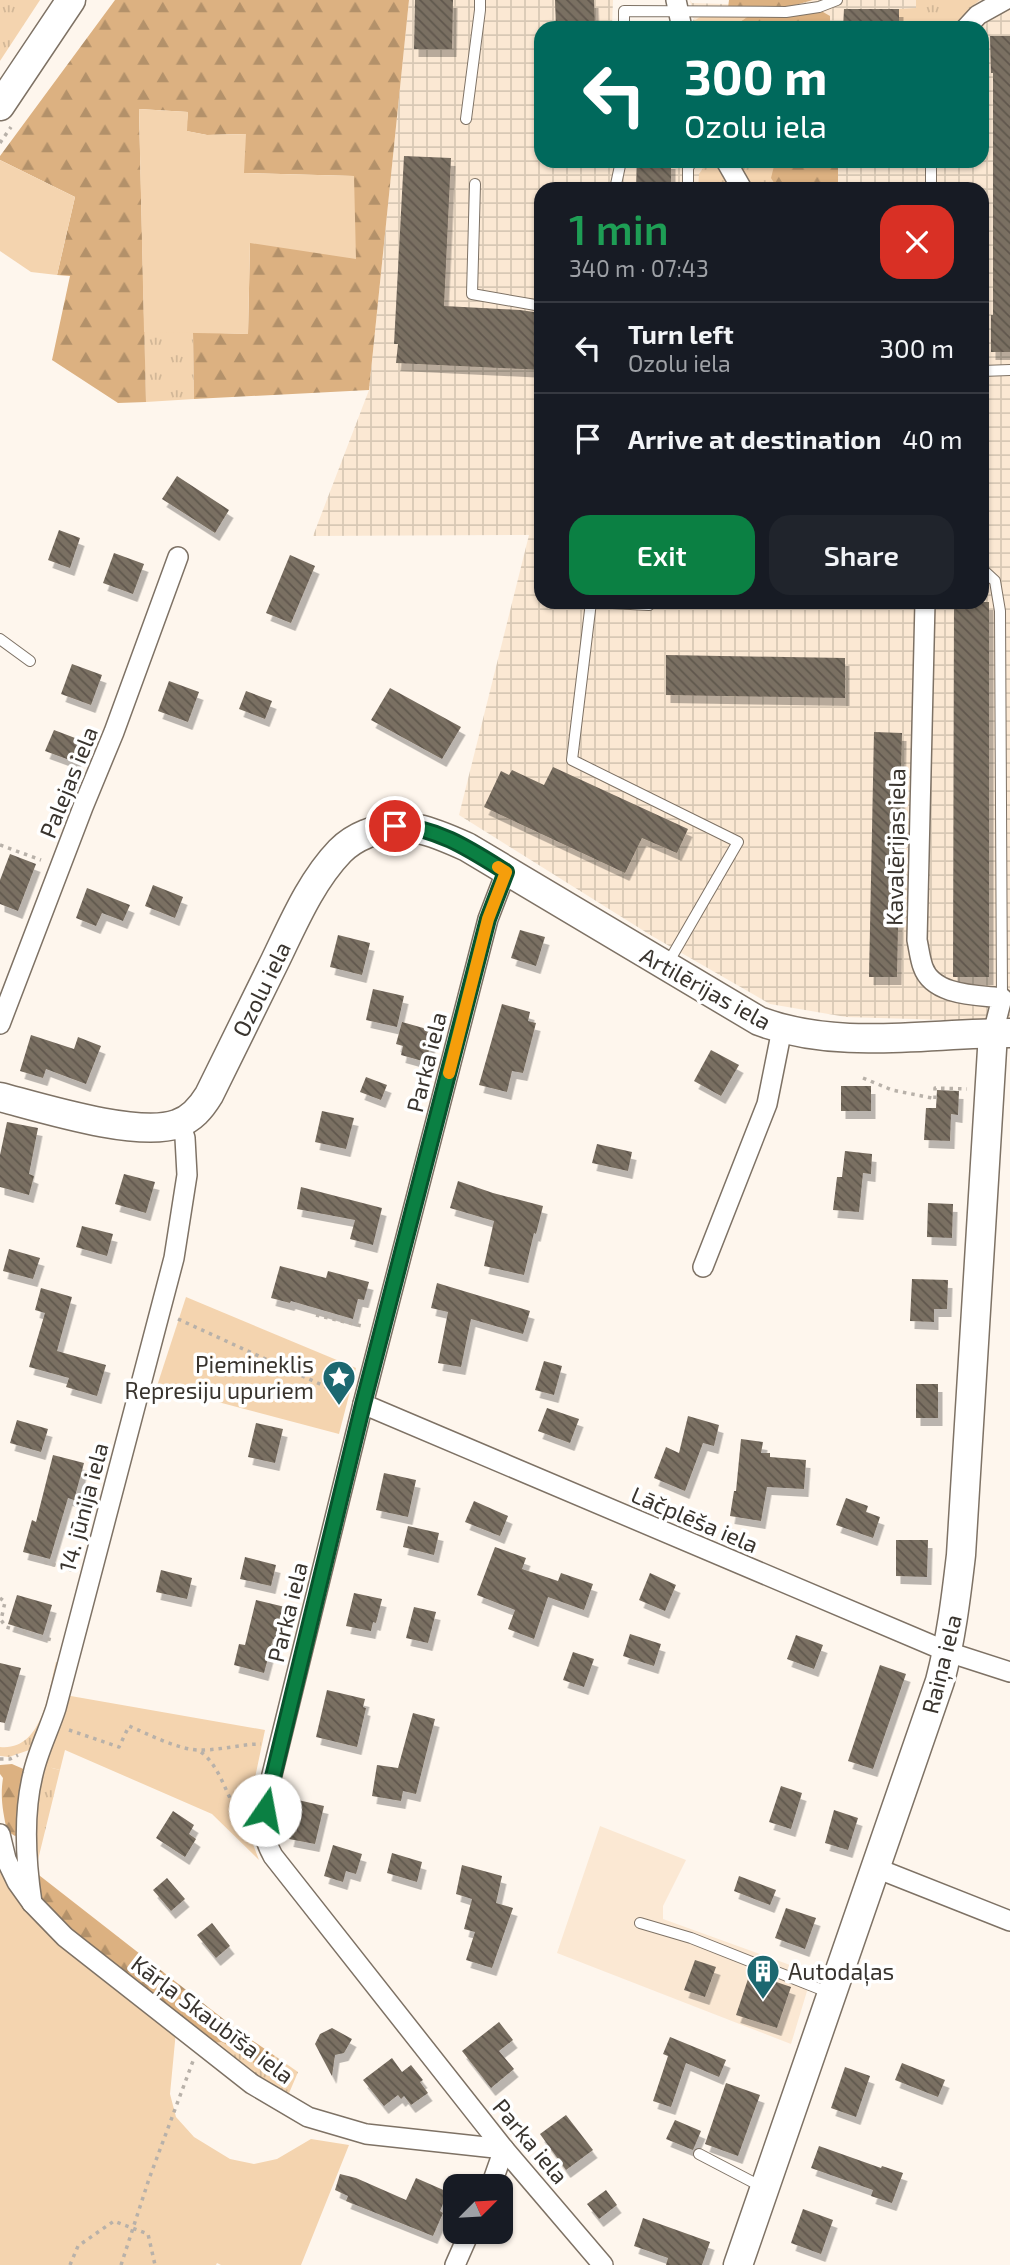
<!DOCTYPE html>
<meta charset="utf-8">
<style>
body{margin:0;font-family:"Exo 2",sans-serif;background:#20242c;color:#f1f3f6;height:100vh;display:flex;flex-direction:column;font-size:26px;white-space:nowrap}
*{box-sizing:border-box;margin:0}
p{font-size:23px;color:#9ea1a6}
.icon{flex:none;width:38px;height:38px;fill:none;stroke:currentColor;stroke-width:2;stroke-linecap:round;stroke-linejoin:round}
.map{position:relative;flex:1;overflow:hidden}
.drawer{position:absolute;left:534px;top:182px;width:455px;height:427px;display:flex;flex-direction:column;background:#171b24;border-radius:21px;box-shadow:0 2px 5px #0004}
.drawer>*{flex:none}
.top-card{position:absolute;left:534px;top:21px;width:455px;height:147px;border-radius:21px;box-shadow:0 2px 5px #0004;background:#00695c;color:#fff;overflow:hidden}
.needle{width:46px;rotate:66deg}
.controls{position:absolute;left:443px;top:2174px;display:grid;gap:14px}
.controls a{display:grid;place-items:center;width:70px;height:70px;border-radius:14px;background:#171b24;box-shadow:0 2px 5px #0004;font-size:35px}
.pin{position:absolute;display:grid;place-items:center;width:60px;height:60px;color:#fff;margin:-30px;border:4px solid #fff;border-radius:50%;box-shadow:0 2px 7px #0007}
.me{position:absolute;width:77px;margin:-38px;rotate:12deg;stroke-linejoin:round;filter:drop-shadow(0 0 5px #0008)}
.turn{display:flex;align-items:center;gap:24px;height:147px;padding:0 35px;font-size:32px}
.turn .icon{width:91px;height:91px;stroke-width:2.5}
.turn b{display:block;font-size:49px;line-height:60px}
.round{display:grid;place-items:center;flex:none;width:74px;height:74px;border-radius:21px;background:#20242c}
.head{display:flex;align-items:center;justify-content:space-between;height:119px;padding:0 35px}
h1{font-size:42px;font-weight:600;line-height:52px;color:#1e9e55}
.cta{display:flex;gap:14px;margin-top:auto;padding:14px 35px}
.cta a{flex:1;height:80px;border-radius:21px;background:#0b8043;color:#fff;font-size:28px;font-weight:600;line-height:80px;text-align:center}
.cta a+a{background:#20242c;color:#f1f3f6}
ul{padding:0;list-style:none}
li{display:flex;align-items:center;gap:21px;height:91px;padding:0 35px;border-top:2px solid #363941}
li div{flex:1}
li b{display:block;font-size:26px}
li em{font-style:normal}
.map>svg:first-child{display:block}
.built{fill:#fbe8d3}
.industrial{fill:url(#industrial-grid);fill-rule:evenodd}
.grass{fill:url(#grass-tufts)}
.forest{fill:url(#forest-firs)}
.green{fill:#f4d4af}
.building{fill:url(#building-back-hatch);filter:url(#shadow)}
.lines{fill:none;stroke-linecap:round;stroke-linejoin:round}
.lane-casing{stroke:#7e7265;stroke-width:12}
.street-casing{stroke:#7e7265;stroke-width:22}
.secondary-casing{stroke:#7e7265;stroke-width:31}
.path{stroke:#b8b1a9;stroke-width:3.5;stroke-dasharray:3.5 5;stroke-linecap:butt}
.lane{stroke:#fff;stroke-width:10}
.street{stroke:#fff;stroke-width:19}
.secondary{stroke:#fff;stroke-width:28}
.route-casing{stroke:#07532c;stroke-width:18}
.route{stroke:#0b8043;stroke-width:12}
.slow{stroke:#f59e0b;stroke-width:12}
.labels{text-anchor:middle;dominant-baseline:central;stroke-width:7;stroke-linejoin:round;paint-order:stroke}
.street-label{font-size:23px;fill:#39342e;stroke:#fff}
.poi-label{font-size:23px;fill:#39342e;stroke:#fff;text-anchor:end}
</style>
<div class="map">
<svg width="1010" height="2265" viewBox="0 0 1010 2265">
<defs>
<pattern id="industrial-grid" width="8" height="8" patternUnits="userSpaceOnUse" patternTransform="scale(1.75)"><rect width="8" height="8" fill="#fbe8d3"/><path d="M0 4h8M4 0v8" fill="none" stroke="#d8c8b5"/></pattern>
<pattern id="grass-tufts" width="24" height="20" patternUnits="userSpaceOnUse" patternTransform="scale(1.75)"><rect width="24" height="20" fill="#f4d4af"/><path d="M3 7l-1-3M5 7V3M7 7l1-3M15 17l-1-3M17 17v-4M19 17l1-3" fill="none" stroke="#d2b797"/></pattern>
<pattern id="forest-firs" width="22" height="20" patternUnits="userSpaceOnUse" patternTransform="scale(1.75)"><rect width="22" height="20" fill="#dcb181"/><path d="M5 1l3.5 6h-7zM16 11l3.5 6h-7z" fill="#b3916a"/></pattern>
<pattern id="building-back-hatch" width="6" height="6" patternUnits="userSpaceOnUse" patternTransform="scale(1.75)"><rect width="6" height="6" fill="#7a6f62"/><path d="M-1 5l2 2M0 0l6 6M5-1l2 2" fill="none" stroke="#60574d"/></pattern>
<filter id="shadow"><feDropShadow dx="4.5" dy="8" stdDeviation="0" flood-color="#0004"/></filter>
</defs>
<rect width="100%" height="100%" fill="#fef6ed"/>
<polygon class="built" points="600,1826 686,1860 663,1906 663,1919 790,1965 814,1968 791,2044 557,1953"/>
<path class="industrial" d="M409,0h204l-1,28h-71v133h441v-133h-290l-1,-5 3,-4 -4,-19 2,3 100,3 21,-6h197v1022l-164,-5 -76,-13 -118,-68 -193,-121 70,-280 -216,1 56,-146zM541,189h441v413h-441z"/>
<g class="grass">
<polygon points="0,0 40,0 0,61"/>
<polygon points="916,0 980,0 970,8 952,28 933,28 928,25 899,28 899,9 916,8"/>
<polygon points="703,15 747,17 732,28 692,28 691,23"/>
<polygon points="708,161 718,161 733,189 698,189 699,174"/>
<polygon points="733,161 770,161 774,166 774,185 778,189 749,189"/>
<polygon points="144,332 193,332 194,399 146,402"/>
<path d="M56,1662l5,1 -7,29 -22,57 -23,8 -9,-1v-9c43,4 48,-55 56,-85z"/>
<polygon points="45,1754 52,1768 60,1770 35,1872 34,1803"/>
<polygon points="222,2042 248,2046 256,2066 263,2066 275,2056 298,2072 287,2098 242,2066 215,2043"/>
</g>
<g class="forest">
<polygon points="115,0 409,0 369,390 194,399 193,332 248,334 250,243 354,176 243,173 245,134 207,135 186,131 188,112 139,109 146,402 118,403 52,360 70,276 57,275 75,197 0,160 0,156"/>
<polygon points="729,0 813,0 792,6 728,8"/>
<polygon points="823,12 830,16 830,28 732,28 747,17 797,15"/>
<polygon points="770,161 838,161 838,189 778,189 771,178 774,166"/>
<path d="M12,1764l16,7 -10,63 -3,2 -8,-5c-4,-20 -7,-33 -4,-53l-3,-4v-9z"/>
<path d="M35,1872l205,160 35,24c-6,7 -10,10 -19,10l-6,-8 2,-4 -4,-8 -8,-1 -8,3 -10,-6 -7,1 -154,-122 -22,-23z"/>
</g>
<g class="green">
<polygon points="139,109 188,112 187,131 207,135 246,134 244,173 354,176 356,259 250,243 248,334 144,332"/>
<polygon points="0,160 75,197 57,275 31,272 0,251"/>
<polygon points="186,1297 356,1368 339,1434 157,1386"/>
<polygon points="65,1695 265,1730 247,1816 250,1836 259,1860 212,1814 65,1750 60,1770 52,1768 45,1763"/>
<polygon points="0,1865 176,2031 170,2094 176,2117 194,2137 230,2159 254,2164 277,2159 311,2139 349,2145 301,2265 221,2265 217,2263 216,2265 0,2265"/>
</g>
<g class="building">
<polygon points="415,0 453,0 452,49 414,49"/>
<polygon points="555,0 594,0 595,28 556,28"/>
<polygon points="844,9 899,9 899,28 843,28"/>
<polygon points="990,36 1010,36 1010,352 991,352 991,315 993,315 993,73 991,73"/>
<polygon points="404,156 451,158 444,306 520,310 541,313 541,370 396,363 398,344 394,344"/>
<polygon points="637,161 671,161 671,189 636,189"/>
<polygon points="177,476 229,510 215,533 162,499"/>
<polygon points="59,530 80,538 70,568 48,560"/>
<polygon points="114,553 144,564 133,594 103,583"/>
<polygon points="290,555 315,566 291,623 266,613"/>
<polygon points="954,602 989,602 989,977 953,977"/>
<polygon points="666,655 845,658 845,698 666,695"/>
<polygon points="72,664 102,675 91,705 61,694"/>
<polygon points="169,681 199,692 188,722 158,711"/>
<polygon points="390,688 461,727 442,759 371,720"/>
<polygon points="246,691 272,701 265,719 239,709"/>
<polygon points="54,730 83,741 75,762 45,751"/>
<polygon points="874,732 902,733 897,977 869,977"/>
<polygon points="553,767 688,829 677,853 642,838 625,873 484,807 501,771 509,775 512,770 544,785"/>
<polygon points="10,854 36,864 18,911 0,904 0,880"/>
<polygon points="153,885 183,897 175,918 145,906"/>
<polygon points="87,888 130,905 123,921 102,913 96,926 76,918"/>
<polygon points="520,930 545,937 536,966 511,958"/>
<polygon points="338,935 370,943 362,975 330,967"/>
<polygon points="373,989 404,996 397,1027 366,1020"/>
<polygon points="502,1004 530,1012 528,1021 536,1023 523,1073 512,1071 507,1092 479,1085"/>
<polygon points="402,1022 434,1031 426,1062 401,1055 403,1046 396,1044"/>
<polygon points="31,1035 74,1049 78,1037 101,1046 86,1084 46,1069 43,1078 20,1071"/>
<polygon points="711,1050 739,1065 721,1096 694,1081"/>
<polygon points="366,1077 387,1085 381,1100 360,1092"/>
<rect x="841" y="1086" width="30" height="25"/>
<polygon points="937,1090 959,1091 958,1115 951,1114 950,1141 924,1140 926,1108 936,1108"/>
<polygon points="322,1111 354,1118 346,1149 315,1142"/>
<polygon points="7,1122 38,1128 29,1174 34,1176 29,1195 0,1187 0,1155"/>
<polygon points="597,1144 632,1152 628,1171 592,1163"/>
<polygon points="845,1151 872,1154 871,1174 863,1173 859,1212 833,1210 837,1177 842,1177"/>
<polygon points="124,1174 155,1182 146,1213 115,1204"/>
<polygon points="458,1181 493,1193 543,1206 536,1234 534,1233 524,1275 484,1266 494,1221 450,1208"/>
<polygon points="301,1187 382,1208 373,1245 350,1239 355,1220 297,1209"/>
<polygon points="928,1203 953,1204 952,1238 927,1237"/>
<polygon points="82,1226 113,1234 107,1256 76,1247"/>
<polygon points="9,1249 40,1258 33,1279 3,1271"/>
<polygon points="280,1266 326,1278 328,1271 369,1282 364,1300 358,1299 353,1319 291,1301 290,1303 271,1298"/>
<polygon points="912,1279 948,1280 947,1309 934,1309 934,1322 910,1321"/>
<polygon points="437,1283 530,1311 523,1334 471,1319 461,1367 438,1363 448,1312 431,1308"/>
<polygon points="41,1288 72,1297 57,1351 106,1365 97,1396 66,1387 69,1378 29,1367 45,1313 35,1310"/>
<polygon points="544,1361 562,1366 554,1395 535,1390"/>
<rect x="916" y="1384" width="22" height="34"/>
<polygon points="547,1408 579,1419 570,1443 538,1431"/>
<polygon points="688,1416 719,1425 714,1446 703,1443 685,1491 654,1478 666,1447 679,1453"/>
<polygon points="17,1420 48,1429 41,1452 10,1443"/>
<polygon points="256,1423 283,1429 275,1463 248,1457"/>
<polygon points="741,1439 763,1442 761,1453 770,1453 770,1457 806,1460 804,1489 767,1487 761,1521 730,1516 734,1491 736,1491"/>
<polygon points="53,1455 84,1463 74,1500 68,1498 50,1559 23,1552 32,1520 36,1522"/>
<polygon points="384,1473 416,1480 408,1517 376,1510"/>
<polygon points="846,1498 868,1506 866,1512 880,1517 873,1538 836,1525"/>
<polygon points="474,1501 508,1516 500,1536 465,1522"/>
<polygon points="408,1526 439,1533 434,1555 403,1547"/>
<polygon points="896,1540 928,1540 927,1577 896,1576"/>
<polygon points="495,1547 526,1558 522,1569 558,1581 561,1573 593,1584 584,1610 548,1597 534,1639 508,1629 515,1610 477,1595"/>
<polygon points="245,1557 276,1565 271,1586 240,1579"/>
<polygon points="161,1570 192,1578 187,1599 156,1592"/>
<polygon points="650,1573 676,1585 665,1611 639,1600"/>
<polygon points="354,1593 382,1599 376,1623 373,1622 371,1631 346,1626"/>
<polygon points="17,1595 52,1605 43,1635 8,1624"/>
<polygon points="256,1600 285,1607 277,1640 273,1639 264,1673 234,1665 239,1644 245,1645"/>
<polygon points="414,1607 436,1612 428,1643 406,1638"/>
<polygon points="630,1634 661,1644 654,1666 623,1656"/>
<polygon points="796,1635 823,1645 814,1669 787,1659"/>
<polygon points="573,1652 594,1659 584,1687 563,1680"/>
<polygon points="0,1663 21,1668 5,1723 0,1722"/>
<polygon points="880,1665 906,1674 873,1769 848,1761"/>
<polygon points="327,1690 365,1699 363,1707 366,1708 357,1747 316,1737"/>
<polygon points="413,1713 435,1719 416,1794 403,1791 401,1801 372,1796 377,1765 398,1768"/>
<polygon points="781,1786 802,1793 791,1829 769,1822"/>
<polygon points="298,1800 324,1806 315,1844 289,1839"/>
<polygon points="834,1810 858,1818 848,1850 825,1843"/>
<polygon points="173,1811 194,1825 189,1834 196,1839 185,1857 156,1838"/>
<polygon points="333,1845 362,1854 356,1874 346,1871 343,1882 324,1876"/>
<polygon points="392,1853 422,1862 417,1882 387,1873"/>
<polygon points="462,1865 502,1876 496,1903 513,1908 492,1968 466,1960 475,1932 464,1929 472,1899 456,1894"/>
<polygon points="739,1876 776,1890 770,1905 734,1891"/>
<polygon points="167,1878 185,1899 171,1911 153,1890"/>
<polygon points="786,1908 816,1918 805,1949 775,1938"/>
<polygon points="212,1923 230,1946 216,1958 197,1935"/>
<polygon points="695,1960 716,1967 705,1997 684,1990"/>
<polygon points="750,1973 791,1987 777,2028 736,2015"/>
<polygon points="499,2022 513,2040 499,2051 514,2069 491,2088 462,2051"/>
<polygon points="332,2028 352,2039 344,2053 335,2055 332,2076 315,2044 320,2034"/>
<polygon points="670,2037 726,2060 719,2077 686,2063 671,2107 653,2101 668,2056 663,2054"/>
<polygon points="392,2058 402,2072 411,2065 423,2080 420,2082 428,2093 411,2105 404,2096 401,2099 398,2095 384,2106 363,2080"/>
<polygon points="902,2063 945,2080 938,2097 895,2080"/>
<polygon points="845,2067 870,2076 856,2117 831,2108"/>
<polygon points="726,2083 760,2095 738,2156 705,2144"/>
<polygon points="566,2115 593,2150 566,2170 540,2134"/>
<polygon points="675,2120 701,2131 693,2150 666,2139"/>
<polygon points="819,2146 881,2168 882,2166 903,2173 892,2203 871,2196 873,2190 811,2168"/>
<polygon points="340,2174 356,2178 406,2200 416,2178 448,2192 440,2211 443,2213 433,2236 346,2201 348,2196 335,2190"/>
<polygon points="606,2190 617,2205 599,2219 587,2204"/>
<polygon points="803,2209 833,2220 821,2254 791,2243"/>
<polygon points="643,2218 710,2242 702,2265 666,2265 668,2258 634,2246"/>
</g>
<g class="lines">
<defs>
<g id="lane">
<polyline points="624,28 624,11 786,12 819,7 837,0"/>
<polyline points="466,119 480,10 480,0"/>
<polyline points="475,184 472,294 541,306"/>
<polyline points="615,189 621,161"/>
<polyline points="688,189 688,168 692,161"/>
<polyline points="931,189 931,161"/>
<polyline points="982,371 1010,370"/>
<polyline points="982,569 995,581 1000,611 1002,998"/>
<polyline points="591,602 572,760 738,842 668,963"/>
<polyline points="594,602 649,605 649,602"/>
<polyline points="0,639 30,661"/>
<polyline points="640,1923 691,1938 830,1993"/>
<polyline points="699,2154 764,2188"/>
</g>
<g id="street">
<polyline points="676,0 682,28"/>
<polyline points="966,28 978,15 1005,0"/>
<polyline points="726,161 742,189"/>
<path d="M925,602l-8,338c2,9 3,19 6,27 10,29 54,28 79,31l-9,35"/>
<path d="M506,872l-18,47 -125,485 -95,387c-4,27 -9,40 5,65l231,293 99,116"/>
<polyline points="0,1024 83,807 114,732 178,557"/>
<polyline points="703,1267 767,1104 782,1029"/>
<polyline points="363,1404 948,1652 1010,1672"/>
<polyline points="0,1834 6,1859 17,1882 32,1903 65,1937 252,2084 308,2117 366,2134 504,2149"/>
<polyline points="876,1868 1010,1921"/>
<path d="M32,1903c-6,-40 -9,-89 1,-129 5,-23 16,-44 23,-66l118,-450 13,-83 -2,-37 -5,-15"/>
<polyline points="491,2186 504,2149"/>
<polyline points="455,2265 470,2231"/>
</g>
<g id="secondary">
<polyline points="0,106 71,0"/>
<path d="M0,1097c42,11 138,41 177,27 15,-5 24,-16 32,-29 22,-44 44,-89 66,-134 18,-37 36,-80 65,-110 7,-7 16,-13 26,-17 37,-16 68,-2 101,13l292,174c80,30 168,12 251,12"/>
<path d="M738,2265l202,-584c11,-42 16,-83 21,-126l32,-522"/>
</g>
</defs>
<use href="#lane" class="lane-casing"/>
<use href="#street" class="street-casing"/>
<use href="#secondary" class="secondary-casing"/>
<g class="path">
<polyline points="0,143 11,127"/>
<polyline points="0,845 41,860"/>
<polyline points="863,1078 892,1090 937,1099"/>
<polyline points="935,1099 935,1088 967,1089"/>
<polyline points="316,1315 362,1326"/>
<polyline points="178,1319 346,1396"/>
<polyline points="44,1562 72,1570"/>
<polyline points="0,1598 5,1602 1,1620 6,1627 52,1640"/>
<path d="M69,1730l50,17 10,-21c19,8 52,25 72,24 21,0 40,-6 60,-6"/>
<path d="M201,1752c21,16 25,46 41,67"/>
<polyline points="0,1759 10,1759 18,1755"/>
<polyline points="70,2265 78,2246 114,2221 148,2234 155,2265"/>
<polyline points="121,2265 149,2179 193,2061"/>
</g>
<use href="#lane" class="lane"/>
<use href="#street" class="street"/>
<use href="#secondary" class="secondary"/>
</g>
<g class="lines">
<defs>
<path id="route" d="M265,1810l98,-406 125,-485 18,-47c-35,-22 -69,-45 -111,-46"/>
</defs>
<use href="#route" class="route-casing"/>
<use href="#route" class="route"/>
<polyline class="slow" points="449,1073 488,919 506,872 498,867"/>
</g>
<defs>
<symbol id="sight-pin" viewBox="-11 -11 22 30"><path d="M0 17L-7.5 6A9.5 9.5 0 1 1 7.5 6Z" fill="#1c6870" stroke="#fff"/><path d="M0-6L1.8-2.2L6-1.7L2.9 1.2L3.7 5.4L0 3.3L-3.7 5.4L-2.9 1.2L-6-1.7L-1.8-2.2Z" fill="#fff"/></symbol>
<symbol id="building-pin" viewBox="-11 -11 22 30"><path d="M0 17L-7.5 6A9.5 9.5 0 1 1 7.5 6Z" fill="#1c6870" stroke="#fff"/><path d="M-4-6H4V6H1V3H-1V6H-4ZM-2.5-4.3h1.7v1.8h-1.7ZM.8-4.3h1.7v1.8H.8ZM-2.5-1h1.7V.8h-1.7ZM.8-1h1.7V.8H.8Z" fill="#fff"/></symbol>
</defs>
<g fill-rule="evenodd">
<use href="#sight-pin" x="320" y="1358" width="38" height="52"/>
<use href="#building-pin" x="744" y="1952" width="38" height="52"/>
</g>
<g class="labels">
<g class="street-label">
<text transform="translate(68 782) rotate(-68)">Palejas iela</text>
<text transform="translate(895 847) rotate(-89)">Kavalērijas iela</text>
<text transform="translate(706 988) rotate(29)">Artilērijas iela</text>
<text transform="translate(261 989) rotate(-64)">Ozolu iela</text>
<text transform="translate(426 1062) rotate(-76)">Parka iela</text>
<text transform="translate(83 1507) rotate(-75)">14. jūnija iela</text>
<text transform="translate(695 1519) rotate(23)">Lāčplēša iela</text>
<text transform="translate(287 1612) rotate(-76)">Parka iela</text>
<text transform="translate(941 1664) rotate(-76)">Raiņa iela</text>
<text transform="translate(213 2019) rotate(37)">Kārļa Skaubīša iela</text>
<text transform="translate(531 2141) rotate(50)">Parka iela</text>
</g>
<g class="poi-label">
<text x="314" y="1364">Piemineklis<tspan x="314" dy="26">Represiju upuriem</tspan></text>
<text x="788" y="1971" text-anchor="start">Autodaļas</text>
</g>
</g>
</svg>
<div class="controls">
<a><svg class="needle" viewBox="-14 -14 28 28"><path d="M0-13l5 13h-10z" fill="#e53935"/><path d="M0 13l5-13h-10z" fill="#9ea1a6"/></svg></a>
</div>
<div class="pin" style="left:395px;top:826px;background:#d93025"><svg class="icon" aria-label="arrive" viewBox="0 0 24 24"><path d="M6 21V4h12l-3 4 3 4H6"/></svg></div>
<svg class="me" style="left:265px;top:1810px" viewBox="-20 -20 40 40"><circle r="19" fill="#fff"/><path d="M0-13L10 11 0 6-10 11z" fill="#0b8043"/></svg>
<div class="top-card">
<div class="turn"><svg class="icon" aria-label="left" viewBox="0 0 24 24"><path d="M17 20v-9H6M10 6l-5 5 5 5"/></svg><div><b>300 m</b>Ozolu iela</div></div>
</div>
<section class="drawer">
<div class="head"><div><h1>1 min</h1><p>340 m · 07:43</p></div><a class="round" style="background:#d93025;color:#fff"><svg class="icon" aria-label="close" viewBox="0 0 24 24"><path d="M6 6l12 12M18 6L6 18"/></svg></a></div>
<ul>
<li><svg class="icon" aria-label="left" viewBox="0 0 24 24"><path d="M17 20v-9H6M10 6l-5 5 5 5"/></svg><div><b>Turn left</b><p>Ozolu iela</p></div><em>300 m</em></li>
<li><svg class="icon" aria-label="arrive" viewBox="0 0 24 24"><path d="M6 21V4h12l-3 4 3 4H6"/></svg><div><b>Arrive at destination</b></div><em>40 m</em></li>
</ul>
<div class="cta"><a>Exit</a><a>Share</a></div>
</section>
</div>
